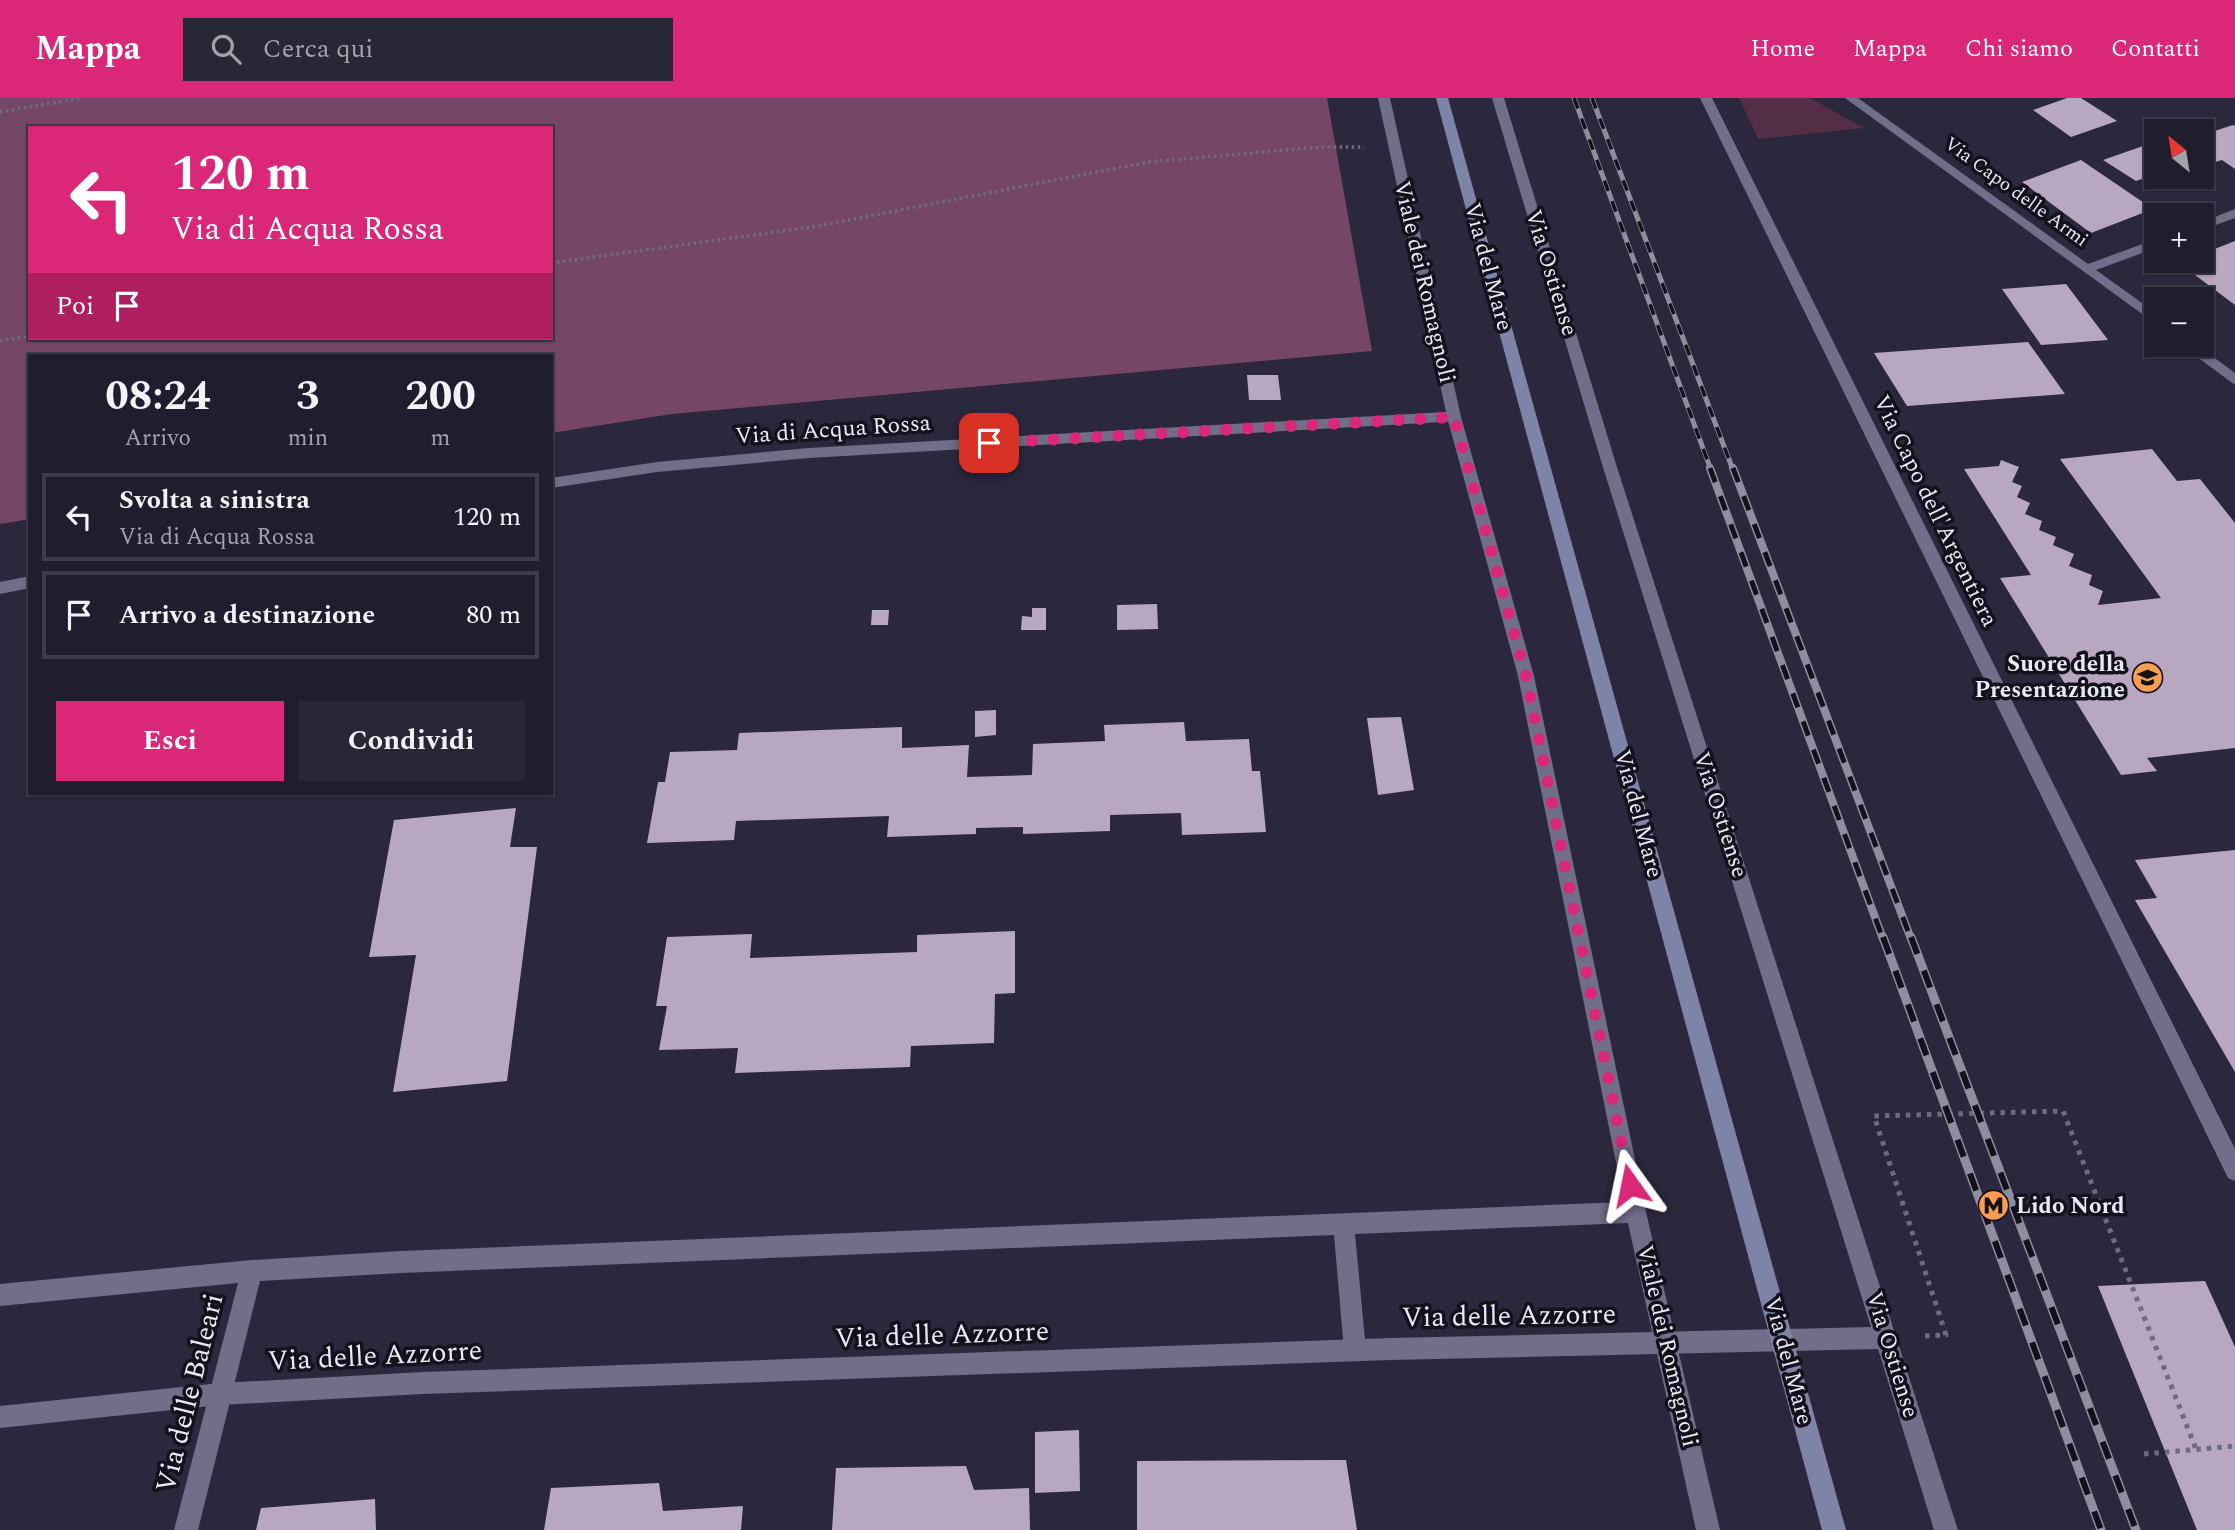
<!DOCTYPE html>
<html lang="it">
<meta charset="utf-8">
<style>
body{margin:0;font-family:Spectral,serif;background:#282736;color:#f1f3f6;height:100vh;display:flex;flex-direction:column;font-size:26px;white-space:nowrap}
*{box-sizing:border-box;margin:0}
p{font-size:23px;color:#a2a2aa}
.icon{flex:none;width:38px;height:38px;fill:none;stroke:currentColor;stroke-width:2;stroke-linecap:round;stroke-linejoin:round}
.map{position:relative;flex:1;overflow:hidden}
.side{position:absolute;left:28px;top:256px;width:525px;height:441px;display:flex;flex-direction:column;background:#201e2e;border-radius:0px;box-shadow:0 2px 5px #0004,0 0 0 2px #3d3c4a}
.side>*{flex:none}
.banner{position:absolute;left:28px;top:28px;width:525px;height:214px;border-radius:0px;box-shadow:0 2px 5px #0004,0 0 0 2px #3d3c4a;background:#db2777;color:#fff;overflow:hidden}
.needle{width:46px;rotate:330deg}
.controls{position:absolute;left:2144px;top:21px;display:grid;gap:14px}
.controls a{display:grid;place-items:center;width:70px;height:70px;border-radius:0px;background:#201e2e;box-shadow:0 2px 5px #0004,0 0 0 2px #3d3c4a;font-size:35px}
.pin{position:absolute;display:grid;place-items:center;width:60px;height:60px;color:#fff;margin:-30px;border-radius:14px;box-shadow:0 4px 10px #0006}
.me{position:absolute;width:77px;margin:-38px;rotate:348deg;stroke-linejoin:round;filter:drop-shadow(0 0 5px #0008)}
.turn{display:flex;align-items:center;gap:24px;height:147px;padding:0 28px;font-size:32px}
.turn .icon{width:91px;height:91px;stroke-width:2.5}
.turn b{display:block;font-size:49px;line-height:60px}
.then{display:flex;align-items:center;height:66px;padding:0 28px;background:#0003;gap:14px;font-size:26px}
.eta{display:flex;justify-content:space-evenly;align-items:center;height:119px;text-align:center}
.eta b{font-size:42px;font-weight:700;line-height:49px}
.primary-button{display:flex;gap:14px;margin-top:auto;padding:14px 28px}
.primary-button a{flex:1;height:80px;border-radius:0px;background:#db2777;color:#fff;font-size:28px;font-weight:700;line-height:80px;text-align:center}
.primary-button a+a{background:#282736;color:#f1f3f6}
ul{padding:0;list-style:none}
li{display:flex;align-items:center;gap:21px;height:88px;margin:0 14px 10px;padding:0 14px;border:4px solid #3d3c4a;border-radius:0px}
li div{flex:1}
li b{display:block;font-size:26px}
li em{font-style:normal}
header{display:flex;align-items:center;gap:42px;box-sizing:border-box;height:98px;padding:0 35px;background:#db2777;color:#fff}
header strong{font-size:33px}
nav{display:flex;gap:38px;margin-inline-start:auto;font-size:24px}
.search{width:490px;height:63px;background:#282736;display:flex;align-items:center;gap:18px;box-sizing:border-box;padding:0 24px;border-radius:0px;color:#a2a2aa;font-size:26px}
.map>svg:first-child{display:block}
.green{fill:#532e46}
.forest{fill:#764666;fill-rule:evenodd}
.building{fill:#b8a7c0}
.lines{fill:none;stroke-linecap:round;stroke-linejoin:round}
.path-far1{stroke:#6d6b7e;stroke-width:3.5;stroke-dasharray:2.5 3.5;stroke-linecap:butt}
.path{stroke:#6d6b7e;stroke-width:5;stroke-dasharray:4.5 6;stroke-linecap:butt}
.minor{fill:#706e88;fill-rule:evenodd}
.tertiary{fill:#706e88;fill-rule:evenodd}
.secondary{fill:#7d84a8;fill-rule:evenodd}
.rail-far2-casing{stroke:#8f8d9f;stroke-width:5}
.rail-far1-casing{stroke:#8f8d9f;stroke-width:8}
.rail-casing{stroke:#8f8d9f;stroke-width:9}
.rail-far2{stroke:#13121c;stroke-width:3.5;stroke-dasharray:11;stroke-linecap:butt}
.rail-far1{stroke:#13121c;stroke-width:5;stroke-dasharray:15;stroke-linecap:butt}
.rail{stroke:#13121c;stroke-width:6;stroke-dasharray:18;stroke-linecap:butt}
.route{stroke:#db2777;stroke-width:12;stroke-dasharray:0 21.6}
.labels{text-anchor:middle;dominant-baseline:central;stroke-width:7;stroke-linejoin:round;paint-order:stroke}
.far-street-label{font-size:19px;fill:#e9e8f7;stroke:#13121c}
.street-label{font-size:23px;fill:#e9e8f7;stroke:#13121c}
.poi-label{font-size:23px;font-weight:bold;fill:#e9e8f7;stroke:#13121c;text-anchor:end}
.near-street-label{font-size:28px;fill:#e9e8f7;stroke:#13121c}
</style>
<header>
<strong>Mappa</strong>
<div class="search"><svg class="icon" aria-label="search" viewBox="0 0 24 24"><circle cx="10" cy="10" r="6"/><path d="M15 15l6 6"/></svg>Cerca qui</div>
<nav><a>Home</a><a>Mappa</a><a>Chi siamo</a><a>Contatti</a></nav>
</header>
<div class="map">
<svg width="2235" height="1432" viewBox="0 0 2235 1432">
<rect width="100%" height="100%" fill="#2b283e"/>
<polygon class="green" points="1739,0 1810,0 1864,30 1758,41"/>
<path class="forest" d="M0,0h1327l45,253 -700,63 -121,19v-78h-521v164l-30,5zM30,30h521v210h-521z"/>
<g class="building">
<polygon points="2067,0 2081,0 2117,23 2071,39 2033,12"/>
<polygon points="2233,27 2235,28 2235,71 2222,62 2215,64 2202,55 2202,37"/>
<polygon points="2146,47 2156,53 2156,76 2136,83 2103,62"/>
<polygon points="2081,62 2153,111 2091,135 2022,84"/>
<polygon points="2235,143 2235,207 2179,165 2202,163 2202,156"/>
<polygon points="2066,186 2108,242 2041,247 2002,191"/>
<polygon points="2028,244 2065,296 1907,308 1874,255"/>
<polygon points="1247,277 1278,277 1281,302 1249,302"/>
<polygon points="2152,351 2177,383 2200,381 2235,425 2235,650 2147,660 2157,673 2121,677 2000,480 2031,477 1964,371 1999,368 2001,362 2019,369 2012,384 2022,388 2017,399 2030,405 2025,416 2042,423 2039,432 2056,439 2053,447 2074,456 2069,468 2092,477 2089,487 2103,493 2098,507 2161,500 2060,361"/>
<polygon points="1157,506 1158,531 1117,532 1117,507"/>
<polygon points="1032,510 1046,510 1046,532 1021,532 1022,518 1032,519"/>
<polygon points="872,512 889,512 888,527 871,527"/>
<polygon points="996,612 996,637 975,639 975,613"/>
<polygon points="1401,619 1414,692 1378,697 1367,620"/>
<polygon points="1184,624 1186,643 1249,641 1252,673 1260,673 1266,734 1182,737 1181,715 1110,717 1110,733 1023,736 1023,729 976,730 976,736 887,739 889,718 736,723 734,742 647,745 658,684 665,684 670,654 737,652 739,635 902,629 902,650 969,647 967,679 1032,677 1033,646 1105,643 1104,627"/>
<polygon points="516,710 510,749 537,749 507,983 393,994 416,857 369,859 394,722"/>
<polygon points="2235,752 2235,974 2135,802 2157,800 2135,762"/>
<polygon points="1015,833 1015,895 995,896 994,945 911,948 910,969 735,975 738,950 659,952 667,908 656,908 667,839 752,836 750,860 917,854 917,837"/>
<polygon points="2205,1183 2235,1249 2235,1432 2197,1432 2098,1188"/>
<polygon points="1079,1332 1080,1393 1035,1395 1035,1334"/>
<polygon points="1346,1362 1357,1432 1137,1432 1137,1363"/>
<polygon points="966,1368 974,1392 1029,1390 1030,1432 832,1432 836,1370"/>
<polygon points="659,1385 663,1413 743,1408 741,1432 544,1432 551,1390"/>
<polygon points="375,1401 376,1432 256,1432 261,1410"/>
</g>
<g class="lines">
<g class="path-far1">
<polyline points="0,14 80,0"/>
<polyline points="551,165 812,129 1149,64 1320,49 1364,49"/>
<polyline points="0,243 30,238"/>
</g>
<g class="path">
<polyline points="1925,1238 1946,1237 1874,1018 2063,1013 2196,1351"/>
<polyline points="2144,1356 2235,1348"/>
</g>
<g class="minor">
<polygon points="1700,0 1712,0 2235,1051 2235,1083 2228,1080"/>
<polygon points="1845,0 1858,0 2088,166 2156,141 2156,150 2096,172 2156,215 2156,226"/>
<polygon points="2235,111 2235,120 2202,132 2202,124"/>
<polygon points="2181,247 2197,247 2235,275 2235,287"/>
<polygon points="1454,314 1461,319 1534,578 1646,1114 1720,1432 1696,1432 1628,1125 1355,1136 1366,1252 1363,1260 1355,1263 1347,1260 1344,1252 1334,1137 401,1175 260,1183 198,1432 174,1432 238,1185 0,1208 0,1186 252,1162 401,1153 1624,1104 1518,578 1447,319"/>
</g>
<g class="tertiary">
<polygon points="1378,0 1390,0 1461,319 1459,323 809,360 657,374 551,390 551,380 657,364 809,350 1446,314"/>
<polygon points="1492,0 1504,0 1616,366 1958,1432 1934,1432 1878,1251 1391,1262 423,1296 220,1307 0,1330 0,1308 220,1285 423,1274 1391,1240 1871,1229 1602,366"/>
<polygon points="30,478 30,490 0,496 0,484"/>
</g>
<polygon class="secondary" points="1436,0 1448,0 1846,1432 1822,1432"/>
<defs>
<g id="rail-far2">
<polyline points="1574,0 1711,372"/>
<polyline points="1592,0 1733,372"/>
</g>
<g id="rail-far1">
<polyline points="1710,370 1883,841"/>
<polyline points="1733,370 1911,841"/>
</g>
<g id="rail">
<polyline points="1883,839 2101,1432"/>
<polyline points="1911,839 2136,1432"/>
</g>
</defs>
<use href="#rail-far2" class="rail-far2-casing"/>
<use href="#rail-far1" class="rail-far1-casing"/>
<use href="#rail" class="rail-casing"/>
<use href="#rail-far2" class="rail-far2"/>
<use href="#rail-far1" class="rail-far1"/>
<use href="#rail" class="rail"/>
</g>
<g class="lines">
<polyline class="route" points="989,345 1454,319 1526,578 1630,1087"/>
</g>
<defs>
<symbol id="school-disc" viewBox="-11 -11 22 22"><circle r="9.5" fill="#fb9e51" stroke="#13121c"/><path d="M0-5L7-2L0 1L-7-2ZM-4 1L0 2.5L4 1V4Q0 6-4 4Z" fill="#111"/></symbol>
<symbol id="metro-disc" viewBox="-11 -11 22 22"><circle r="9.5" fill="#fb9e51" stroke="#13121c"/><path d="M-5.5 5V-5H-3L0 0L3-5H5.5V5H3V-.5L0 4L-3-.5V5Z" fill="#111"/></symbol>
</defs>
<g fill-rule="evenodd">
<use href="#school-disc" x="2130" y="562" width="35" height="35"/>
<use href="#metro-disc" x="1976" y="1090" width="35" height="35"/>
</g>
<g class="labels">
<g class="far-street-label">
<text transform="translate(2016 94) rotate(36)">Via Capo delle Armi</text>
</g>
<g class="street-label">
<text transform="translate(1488 169) rotate(75)">Via del Mare</text>
<text transform="translate(1551 175) rotate(73)">Via Ostiense</text>
<text transform="translate(1424 184) rotate(77)">Viale dei Romagnoli</text>
<text transform="translate(833 332) rotate(-4)">Via di Acqua Rossa</text>
<text transform="translate(1935 413) rotate(64)">Via Capo dell'Argentiera</text>
<text transform="translate(1638 716) rotate(75)">Via del Mare</text>
<text transform="translate(1720 717) rotate(72)">Via Ostiense</text>
<text transform="translate(1667 1248) rotate(77)">Viale dei Romagnoli</text>
<text transform="translate(1892 1257) rotate(73)">Via Ostiense</text>
<text transform="translate(1788 1263) rotate(75)">Via del Mare</text>
</g>
<g class="poi-label">
<text x="2125" y="566">Suore della<tspan x="2125" dy="26">Presentazione</tspan></text>
<text x="2016" y="1108" text-anchor="start">Lido Nord</text>
</g>
<g class="near-street-label">
<text transform="translate(1509 1218) rotate(-1)">Via delle Azzorre</text>
<text transform="translate(942 1237) rotate(-2)">Via delle Azzorre</text>
<text transform="translate(375 1258) rotate(-3)">Via delle Azzorre</text>
<text transform="translate(190 1295) rotate(-76)">Via delle Baleari</text>
</g>
</g>
</svg>
<div class="controls">
<a><svg class="needle" viewBox="-14 -14 28 28"><path d="M0-13l5 13h-10z" fill="#e53935"/><path d="M0 13l5-13h-10z" fill="#a2a2aa"/></svg></a>
<a>+</a>
<a>−</a>
</div>
<div class="pin" style="left:989px;top:345px;background:#d93025"><svg class="icon" aria-label="arrive" viewBox="0 0 24 24"><path d="M6 21V4h12l-3 4 3 4H6"/></svg></div>
<svg class="me" style="left:1630px;top:1087px" viewBox="-20 -20 40 40"><path d="M0-17L14 15 0 8-14 15z" fill="#db2777" stroke="#fff" stroke-width="4"/></svg>
<div class="banner">
<div class="turn"><svg class="icon" aria-label="left" viewBox="0 0 24 24"><path d="M17 20v-9H6M10 6l-5 5 5 5"/></svg><div><b>120 m</b>Via di Acqua Rossa</div></div>
<div class="then">Poi<svg class="icon" aria-label="arrive" viewBox="0 0 24 24"><path d="M6 21V4h12l-3 4 3 4H6"/></svg></div>
</div>
<section class="side">
<div class="eta">
<div><b>08:24</b><p>Arrivo</p></div>
<div><b>3</b><p>min</p></div>
<div><b>200</b><p>m</p></div>
</div>
<ul>
<li><svg class="icon" aria-label="left" viewBox="0 0 24 24"><path d="M17 20v-9H6M10 6l-5 5 5 5"/></svg><div><b>Svolta a sinistra</b><p>Via di Acqua Rossa</p></div><em>120 m</em></li>
<li><svg class="icon" aria-label="arrive" viewBox="0 0 24 24"><path d="M6 21V4h12l-3 4 3 4H6"/></svg><div><b>Arrivo a destinazione</b></div><em>80 m</em></li>
</ul>
<div class="primary-button"><a>Esci</a><a>Condividi</a></div>
</section>
</div>
